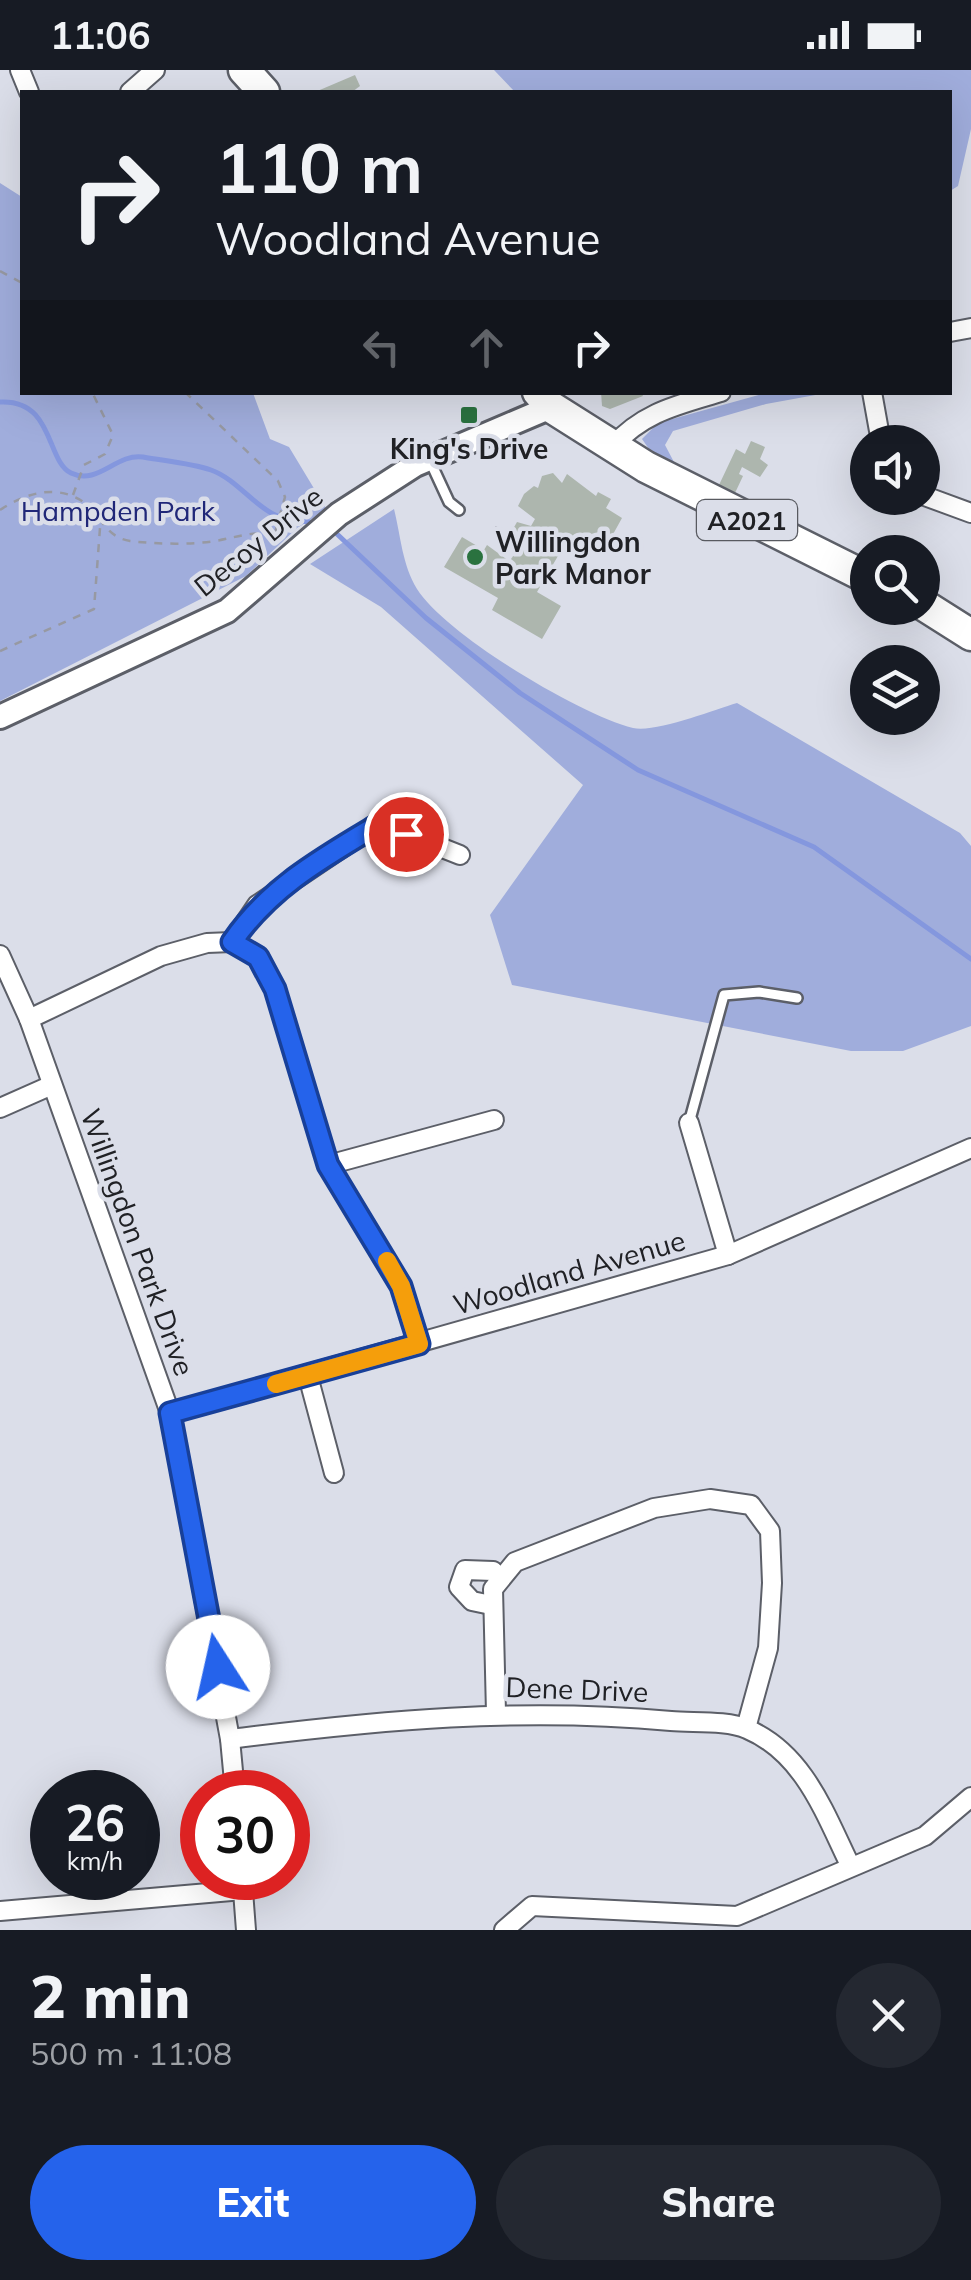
<!DOCTYPE html>
<meta charset="utf-8">
<style>
body{margin:0;font-family:Mulish,sans-serif;background:#242831;color:#f1f3f6;height:100vh;display:flex;flex-direction:column;font-size:38px;white-space:nowrap}
*{box-sizing:border-box;margin:0}
p{font-size:32px;color:#9ea1a6}
.icon{flex:none;width:55px;height:55px;fill:none;stroke:currentColor;stroke-width:2;stroke-linecap:round;stroke-linejoin:round}
.map{position:relative;height:1860px;overflow:hidden}
.sheet{display:flex;flex-direction:column;background:#171b24;flex:1}
.sheet>*{flex:none}
.guide{position:absolute;left:20px;top:20px;width:932px;height:305px;border-radius:0px;box-shadow:0 10px 40px #0002;background:#171b24;color:#f1f3f6;overflow:hidden}
.controls{position:absolute;left:850px;top:355px;display:grid;gap:20px}
.controls a{display:grid;place-items:center;width:90px;height:90px;border-radius:50%;background:#171b24;box-shadow:0 10px 40px #0002;font-size:50px}
.speed{position:absolute;left:30px;top:1700px;display:flex;gap:20px;font-size:50px;font-weight:700;text-align:center}
.speed>*{display:grid;place-content:center;width:130px;height:130px;border-radius:50%;background:#171b24;box-shadow:0 10px 40px #0002;line-height:1}
.speed small{font-size:25px;font-weight:400}
.speed .limit{border:15px solid #d22;background:#fff;color:#111}
.pin{position:absolute;display:grid;place-items:center;width:85px;height:85px;color:#fff;margin:-42px;border:5px solid #fff;border-radius:50%;box-shadow:0 2px 10px #0007}
.me{position:absolute;width:110px;margin:-55px;rotate:350deg;stroke-linejoin:round;filter:drop-shadow(0 0 8px #0008)}
.turn{display:flex;align-items:center;gap:35px;height:210px;padding:0 30px;font-size:45px}
.turn .icon{width:130px;height:130px;stroke-width:2.5}
.turn b{display:block;font-size:70px;line-height:85px}
.lanes{display:flex;align-items:center;height:95px;padding:0 30px;background:#0003;justify-content:center;gap:50px;direction:ltr}
.lanes .off{opacity:.35}
.round{display:grid;place-items:center;flex:none;width:105px;height:105px;border-radius:52px;background:#242831}
.headline{display:flex;align-items:center;justify-content:space-between;height:170px;padding:0 30px}
h1{font-size:60px;font-weight:800;line-height:75px}
.cta{display:flex;gap:20px;margin-top:auto;padding:20px 30px}
.cta a{flex:1;height:115px;border-radius:60px;background:#2563eb;color:#fff;font-size:40px;font-weight:800;line-height:115px;text-align:center}
.cta a+a{background:#242831;color:#f1f3f6}
.status{display:flex;justify-content:space-between;align-items:center;height:70px;padding:0 50px;background:#171b24;direction:ltr}
.status svg{height:28px;fill:currentColor}
.map>svg:first-child{display:block}
.green{fill:#a0addc}
.lines{fill:none;stroke-linecap:round;stroke-linejoin:round}
.stream{stroke:#8497de;stroke-width:5}
.building{fill:#adb6ae}
.service-casing{stroke:#5c5f68;stroke-width:14}
.minor-casing{stroke:#5c5f68;stroke-width:22}
.tertiary-casing{stroke:#5c5f68;stroke-width:28}
.primary-casing{stroke:#5c5f68;stroke-width:35}
.path{stroke:#9799a2;stroke-width:2.5;stroke-dasharray:8 8;stroke-linecap:butt}
.service{stroke:#fff;stroke-width:9}
.minor{stroke:#fff;stroke-width:18}
.tertiary{stroke:#fff;stroke-width:22}
.primary{stroke:#fff;stroke-width:30}
.route-casing{stroke:#184099;stroke-width:25}
.route{stroke:#2563eb;stroke-width:18}
.slow{stroke:#f59e0b;stroke-width:18}
.poi-dot{fill:#2a723f;stroke:#dbdee9;stroke-width:4}
.labels{text-anchor:middle;dominant-baseline:central;stroke-width:9;stroke-linejoin:round;paint-order:stroke}
.shield{fill:#dbdee9;stroke:#585a60;stroke-width:2.5}
.shield-label{font-size:25px;font-weight:bold;fill:#202125}
.poi-label{font-size:28px;font-weight:bold;fill:#202125;stroke:#dbdee9}
.park-label{font-size:28px;fill:#202778;stroke:#dbdee9}
.street-label{font-size:28px;fill:#202125;stroke:#dbdee9}
</style>
<div class="status"><b>11:06</b><svg viewBox="0 0 49 12"><path d="M0 12V9h3v3zM5 12V6h3v6zM10 12V3h3v9zM15 12V0h3v12zM26 1h20v11H26zM47 4h2v5h-2z"/></svg></div>
<div class="map">
<svg width="971" height="1860" viewBox="0 0 971 1860">
<rect width="100%" height="100%" fill="#dbdee9"/>
<g class="green">
<polygon points="494,0 971,0 971,59 958,116 950,121 950,22 515,22"/>
<polygon points="0,113 22,127 22,322 253,323 270,369 289,377 327,440 297,458 246,506 0,631"/>
<polygon points="766,323 821,324 766,334 673,361 665,375 675,394 649,379 642,369 658,353"/>
<path d="M394,439c7,28 8,55 23,80 29,46 163,126 216,139 23,5 80,-18 104,-25l223,130 11,13v180l-68,25h-52l-339,-66 -22,-70 93,-130 -202,-178 -71,-43z"/>
</g>
<g class="lines">
<g class="stream">
<path d="M0,332c54,-3 46,59 71,71 27,13 45,-20 72,-16 22,4 47,6 68,13 25,9 41,34 64,45 10,5 26,5 38,8"/>
<polyline points="337,464 426,548 520,623 638,700 814,777 971,889"/>
</g>
</g>
<g class="building">
<polygon points="355,5 360,16 352,22 315,22"/>
<polygon points="601,322 641,322 643,326 610,339 602,336"/>
<polygon points="751,371 765,377 760,389 768,395 760,407 742,397 739,404 743,406 735,423 719,415 736,379 745,384"/>
<polygon points="553,403 562,413 567,404 596,426 598,422 611,429 606,438 622,448 601,486 569,467 537,522 561,536 542,569 492,540 498,528 444,497 462,467 484,480 487,475 517,497 511,489 516,482 504,475 517,452 531,456 535,449 518,436 524,424 534,416 538,418 542,406"/>
</g>
<g class="lines">
<defs>
<g id="service">
<polyline points="430,391 449,432 459,440"/>
<polyline points="689,1053 724,925 759,922 797,928"/>
</g>
<g id="minor">
<polyline points="20,0 29,22"/>
<polyline points="130,22 155,0"/>
<polyline points="950,262 971,258"/>
<polyline points="872,322 881,372"/>
<path d="M612,377c31,-35 66,-42 109,-55"/>
<polyline points="922,425 971,443"/>
<polyline points="232,872 257,835 379,753 460,785"/>
<polyline points="0,885 29,949 170,1343 230,1669 235,1722"/>
<polyline points="29,949 161,886 207,873 232,872 259,887 275,919 328,1095 401,1216 419,1274"/>
<polyline points="0,1038 52,1015"/>
<polyline points="689,1053 728,1185"/>
<polyline points="328,1095 494,1050"/>
<polyline points="308,1306 334,1403"/>
<polyline points="170,1343 728,1185 971,1078"/>
<polyline points="491,1535 472,1531 459,1517 465,1500 493,1501 499,1509"/>
<polyline points="496,1643 493,1519 515,1492 654,1438 710,1429 751,1435 770,1461 772,1513 768,1578 746,1658"/>
<path d="M230,1669c151,-19 290,-32 441,-18 22,2 56,-1 76,8 57,24 78,85 103,136"/>
<polyline points="242,1808 246,1860"/>
<polyline points="0,1841 243,1820"/>
<polyline points="504,1860 532,1836 737,1846 925,1766 971,1727"/>
</g>
<polyline id="tertiary" points="0,647 227,541 339,444 415,395 551,337"/>
<g id="primary">
<polyline points="244,0 264,22"/>
<polyline points="538,322 551,337 646,397 868,508"/>
<polyline points="922,534 971,565"/>
</g>
</defs>
<use href="#service" class="service-casing"/>
<use href="#minor" class="minor-casing"/>
<use href="#tertiary" class="tertiary-casing"/>
<use href="#primary" class="primary-casing"/>
<g class="path">
<polyline points="0,201 22,213"/>
<polyline points="185,322 278,411 285,427 275,463"/>
<polyline points="73,425 84,395 105,384 113,365 92,322"/>
<path d="M0,440c26,-17 57,-27 85,-7 17,13 20,34 45,38 25,3 60,4 85,0 25,-4 42,-13 68,-3"/>
<polyline points="495,457 510,465"/>
<polyline points="0,581 94,539 100,458"/>
</g>
<use href="#service" class="service"/>
<use href="#minor" class="minor"/>
<use href="#tertiary" class="tertiary"/>
<use href="#primary" class="primary"/>
</g>
<g class="lines">
<defs>
<path id="route" d="M218,1597l-48,-254 249,-69 -18,-58 -73,-121 -53,-176 -17,-32 -26,-15c38,-55 90,-84 147,-118l27,10"/>
</defs>
<use href="#route" class="route-casing"/>
<use href="#route" class="route"/>
<polyline class="slow" points="276,1314 419,1274 401,1216 387,1191"/>
</g>
<g class="poi-dot">
<rect x="459" y="335" width="20" height="20" rx="5"/>
<circle cx="475" cy="487" r="10"/>
</g>
<g class="labels">
<rect class="shield" x="697" y="430" width="100" height="40" rx="8"/>
<g class="shield-label">
<text x="747" y="450">A2021</text>
</g>
<g class="poi-label">
<text x="469" y="378">King's Drive</text>
<text x="495" y="471" text-anchor="start">Willingdon<tspan x="495" dy="32">Park Manor</tspan></text>
</g>
<g class="park-label">
<text x="118" y="440">Hampden Park</text>
</g>
<g class="street-label">
<text transform="translate(258 471) rotate(-39)">Decoy Drive</text>
<text transform="translate(138 1172) rotate(70)">Willingdon Park Drive</text>
<text transform="translate(569 1202) rotate(-16)">Woodland Avenue</text>
<text transform="translate(577 1619) rotate(2)">Dene Drive</text>
</g>
</g>
</svg>
<div class="controls">
<a><svg class="icon" aria-label="sound" viewBox="0 0 24 24"><path d="M4 9h4l5-4v14l-5-4H4zM17 9q2 3 0 6"/></svg></a>
<a><svg class="icon" aria-label="search" viewBox="0 0 24 24"><circle cx="10" cy="10" r="6"/><path d="M15 15l6 6"/></svg></a>
<a><svg class="icon" aria-label="layers" viewBox="0 0 24 24"><path d="M12 4l9 5-9 5-9-5zM3 14l9 5 9-5"/></svg></a>
</div>
<div class="speed"><div>26<small>km/h</small></div><div class="limit">30</div></div>
<div class="pin" style="left:406px;top:764px;background:#d93025"><svg class="icon" aria-label="arrive" viewBox="0 0 24 24"><path d="M6 21V4h12l-3 4 3 4H6"/></svg></div>
<svg class="me" style="left:218px;top:1597px" viewBox="-20 -20 40 40"><circle r="19" fill="#fff"/><path d="M0-13L10 11 0 6-10 11z" fill="#2563eb"/></svg>
<div class="guide">
<div class="turn"><svg class="icon" aria-label="right" viewBox="0 0 24 24"><path d="M7 20v-9h11M14 6l5 5-5 5"/></svg><div><b>110 m</b>Woodland Avenue</div></div>
<div class="lanes"><svg class="icon off" aria-label="left" viewBox="0 0 24 24"><path d="M17 20v-9H6M10 6l-5 5 5 5"/></svg><svg class="icon off" aria-label="ahead" viewBox="0 0 24 24"><path d="M12 20V5M6 11l6-6 6 6"/></svg><svg class="icon" aria-label="right" viewBox="0 0 24 24"><path d="M7 20v-9h11M14 6l5 5-5 5"/></svg></div>
</div>
</div>
<section class="sheet">
<div class="headline"><div><h1>2 min</h1><p>500 m · 11:08</p></div><a class="round"><svg class="icon" aria-label="close" viewBox="0 0 24 24"><path d="M6 6l12 12M18 6L6 18"/></svg></a></div>
<div class="cta"><a>Exit</a><a>Share</a></div>
</section>
